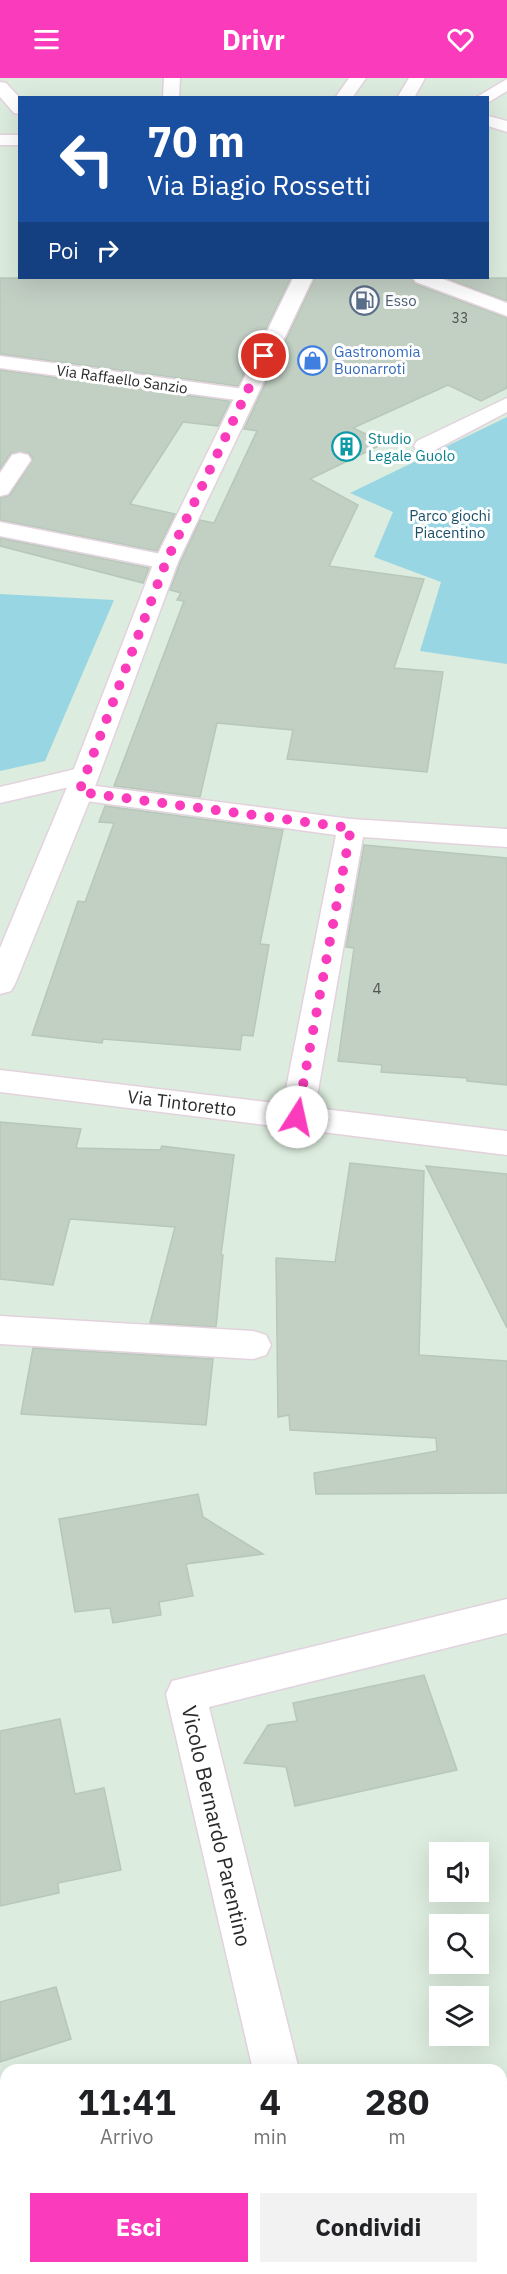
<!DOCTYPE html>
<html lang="it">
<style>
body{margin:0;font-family:"IBM Plex Sans",sans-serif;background:#f2f2f2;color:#202124;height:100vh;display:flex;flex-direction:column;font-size:22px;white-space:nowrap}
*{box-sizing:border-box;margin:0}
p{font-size:20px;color:#757577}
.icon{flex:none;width:33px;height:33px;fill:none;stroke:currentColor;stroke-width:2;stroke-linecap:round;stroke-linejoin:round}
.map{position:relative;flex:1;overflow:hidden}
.drawer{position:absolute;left:0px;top:1986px;width:507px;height:210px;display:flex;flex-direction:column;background:#fff;border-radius:18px 18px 0 0;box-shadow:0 6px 24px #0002}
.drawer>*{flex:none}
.hud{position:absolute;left:18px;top:18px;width:471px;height:183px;border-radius:0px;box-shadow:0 6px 24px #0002;background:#1a4fa0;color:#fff;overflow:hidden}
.fabs{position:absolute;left:429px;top:1764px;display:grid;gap:12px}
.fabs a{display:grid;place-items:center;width:60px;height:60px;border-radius:0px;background:#fff;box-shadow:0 6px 24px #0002;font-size:30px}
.pin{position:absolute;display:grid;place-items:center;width:51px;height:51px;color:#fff;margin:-26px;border:3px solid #fff;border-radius:50%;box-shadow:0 2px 6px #0007}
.me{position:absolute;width:66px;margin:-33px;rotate:10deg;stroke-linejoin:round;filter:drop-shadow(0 0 4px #0008)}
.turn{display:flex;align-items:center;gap:21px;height:126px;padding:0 30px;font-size:27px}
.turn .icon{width:78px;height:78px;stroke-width:2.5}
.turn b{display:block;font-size:42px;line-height:51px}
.then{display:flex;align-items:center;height:57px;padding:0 30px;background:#0003;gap:12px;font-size:22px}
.eta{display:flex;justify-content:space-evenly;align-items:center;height:102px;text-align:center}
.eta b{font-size:36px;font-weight:700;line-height:42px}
.cta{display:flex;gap:12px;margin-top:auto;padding:12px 30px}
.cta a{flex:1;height:69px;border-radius:0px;background:#fa3cbc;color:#fff;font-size:24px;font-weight:700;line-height:69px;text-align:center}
.cta a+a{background:#f2f2f2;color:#202124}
header{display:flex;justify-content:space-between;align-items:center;height:78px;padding:0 30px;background:#fa3cbc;color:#fff;font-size:27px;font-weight:700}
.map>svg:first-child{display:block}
.green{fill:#99d6e3}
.building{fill:#c2cfc3;stroke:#b6c8b9;stroke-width:1.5}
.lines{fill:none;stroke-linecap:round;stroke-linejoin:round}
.street-casing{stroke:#e3d2dd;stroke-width:3}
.secondary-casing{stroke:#e3d2dd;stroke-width:3}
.street{fill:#fff;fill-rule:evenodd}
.secondary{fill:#fff;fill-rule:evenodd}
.route{stroke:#fa3cbc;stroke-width:10;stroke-dasharray:0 18}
.labels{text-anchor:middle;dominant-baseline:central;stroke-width:6;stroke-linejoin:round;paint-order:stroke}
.far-number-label{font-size:14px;fill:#505350}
.far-service-label{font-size:15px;fill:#4e5e75;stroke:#fff;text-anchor:start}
.far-shop-label{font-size:15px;fill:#366cbe;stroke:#fff;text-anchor:start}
.far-street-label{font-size:15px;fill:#2a2a2a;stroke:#fff}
.far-culture-label{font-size:15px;fill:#0d838f;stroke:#fff;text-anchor:start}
.far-park-label{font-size:15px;fill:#1a5068;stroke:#fff}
.number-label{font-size:15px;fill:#505350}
.street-label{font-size:18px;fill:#2a2a2a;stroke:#fff}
.near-street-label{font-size:21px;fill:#2a2a2a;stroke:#fff}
</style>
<header><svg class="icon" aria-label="menu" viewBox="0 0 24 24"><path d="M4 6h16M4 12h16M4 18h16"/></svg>Drivr<svg class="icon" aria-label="heart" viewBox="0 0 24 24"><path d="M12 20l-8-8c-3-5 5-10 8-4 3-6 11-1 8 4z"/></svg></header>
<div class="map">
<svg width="507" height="2196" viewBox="0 0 507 2196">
<rect width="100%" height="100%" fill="#dcecde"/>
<g class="green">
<polygon points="507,339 507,586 420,573 441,504 374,479 393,434 350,415"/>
<polygon points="0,516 114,522 45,683 0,693"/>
<polygon points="84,2190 403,2190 408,2196 79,2196"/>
</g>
<g class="building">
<polygon points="0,200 291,200 238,308 0,276"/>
<polygon points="315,200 411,200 415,206 507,240 507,310 481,323 448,307 353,350 385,365 310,401 358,427 329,488 424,501 394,590 443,594 427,694 287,681 293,652 217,645 200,719 114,708 184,523 177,522 181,515 170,512 180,485 200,442 214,445 257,353 244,351"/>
<polygon points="445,200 507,200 507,223"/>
<polygon points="0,292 230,323 218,348 183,344 130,426 175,436 157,473 0,442 0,420 10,417 33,381 29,375 11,375 0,391"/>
<polygon points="0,460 149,490 143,505 0,468"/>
<polygon points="105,728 283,752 260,866 269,867 253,958 242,957 240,972 103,961 102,965 32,957 78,823 85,824 114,745 99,744"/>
<polygon points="364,767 507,780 507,1007 467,1003 467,1000 381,994 382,987 338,983 354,870 346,869"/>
<polygon points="0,1044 81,1051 76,1070 160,1072 162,1068 234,1077 221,1177 223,1177 216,1249 150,1245 175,1149 70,1141 53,1207 0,1201"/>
<polygon points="350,1085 424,1093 419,1277 507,1283 507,1415 316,1416 314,1395 437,1373 436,1360 290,1352 289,1337 278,1339 276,1180 335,1184"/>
<polygon points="426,1088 507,1096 507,1250"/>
<polygon points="33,1270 213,1281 206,1347 21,1336"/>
<polygon points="198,1416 203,1439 263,1476 186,1486 193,1518 159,1524 161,1537 113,1545 110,1530 75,1534 59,1441"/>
<polygon points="424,1597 457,1692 295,1728 286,1689 244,1685 268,1647 297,1643 293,1625"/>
<polygon points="60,1641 75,1716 104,1710 121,1792 58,1805 59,1815 0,1828 0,1653"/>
<polygon points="56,1909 71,1961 0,1984 0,1924"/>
</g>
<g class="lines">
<defs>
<g id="street">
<polygon points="164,0 180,0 179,20 163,20"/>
<polygon points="349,0 366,0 352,20 335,20"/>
<polygon points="507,1 507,13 489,24 488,20 475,20"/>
<polygon points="0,4 6,5 20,20 20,36 14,35 0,19"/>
<polygon points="488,38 507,43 507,54 488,48"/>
<rect x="0" y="57" width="20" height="10"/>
<polygon points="413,200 440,200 507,225 507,238 416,204"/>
<polygon points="0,278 244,311 252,312 255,317 252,322 244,323 0,290"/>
<polygon points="507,320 507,334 433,373 417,373 414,368 417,363"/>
<polygon points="20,375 28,377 31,382 8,416 0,418 0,395 12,377"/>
<polygon points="0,444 166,477 174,479 178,484 174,489 166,491 0,458"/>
<polygon points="84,689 94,691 97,697 94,703 80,706 351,741 507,751 507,769 363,759 315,1030 507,1053 507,1077 0,1014 0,992 283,1026 336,757 79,722 69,720 65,714 69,709 0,725 0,709"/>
<polygon points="0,1238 253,1253 266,1257 271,1267 266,1277 253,1281 0,1266"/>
<polygon points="507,1521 507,1555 209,1629 299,1992 253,1992 166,1616 172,1603"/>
</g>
<g id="secondary">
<polygon points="409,0 425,0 414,20 397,20"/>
<polygon points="293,200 313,200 178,484 93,714 15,906 11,913 0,916 0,870 65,714 154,484"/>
<polygon points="6,2122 6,2190 43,2190 40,2196 0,2196 0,2124"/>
<polygon points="501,2140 507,2142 507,2196 460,2196 457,2190 501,2190"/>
</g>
</defs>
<use href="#street" class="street-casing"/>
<use href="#secondary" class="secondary-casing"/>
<use href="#street" class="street"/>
<use href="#secondary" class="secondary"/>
</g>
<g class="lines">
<polyline class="route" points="264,278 166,484 79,714 351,750 297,1039"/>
</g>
<defs>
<symbol id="fuel-ring" viewBox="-11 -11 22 22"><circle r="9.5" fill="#fff" stroke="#5c6f8a" stroke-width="1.5"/><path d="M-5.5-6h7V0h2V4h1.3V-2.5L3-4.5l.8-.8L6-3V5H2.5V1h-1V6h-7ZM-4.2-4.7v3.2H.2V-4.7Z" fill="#5c6f8a"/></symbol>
<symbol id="shop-ring" viewBox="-11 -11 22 22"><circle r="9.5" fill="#fff" stroke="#3f7fe0" stroke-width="1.5"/><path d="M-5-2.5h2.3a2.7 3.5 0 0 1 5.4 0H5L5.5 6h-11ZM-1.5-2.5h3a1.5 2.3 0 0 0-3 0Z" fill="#3f7fe0"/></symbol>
<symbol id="building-ring" viewBox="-11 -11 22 22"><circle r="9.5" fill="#fff" stroke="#0f9aa8" stroke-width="1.5"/><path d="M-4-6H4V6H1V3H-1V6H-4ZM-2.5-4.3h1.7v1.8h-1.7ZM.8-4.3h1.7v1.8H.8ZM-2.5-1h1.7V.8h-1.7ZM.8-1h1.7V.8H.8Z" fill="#0f9aa8"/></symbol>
</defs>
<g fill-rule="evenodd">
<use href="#fuel-ring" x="348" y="206" width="33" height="33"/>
<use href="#shop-ring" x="296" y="266" width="33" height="33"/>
<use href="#building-ring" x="330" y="352" width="33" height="33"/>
</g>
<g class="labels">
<g class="far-number-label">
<text x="460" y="240">33</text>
</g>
<g class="far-service-label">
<text x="385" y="222">Esso</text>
</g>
<g class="far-shop-label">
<text x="334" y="273">Gastronomia<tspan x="334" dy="17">Buonarroti</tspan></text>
</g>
<g class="far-street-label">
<text transform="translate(122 301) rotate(8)">Via Raffaello Sanzio</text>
</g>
<g class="far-culture-label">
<text x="368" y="360">Studio<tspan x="368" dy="17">Legale Guolo</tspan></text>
</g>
<g class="far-park-label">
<text x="450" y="437">Parco giochi<tspan x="450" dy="17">Piacentino</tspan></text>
</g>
<g class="number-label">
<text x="377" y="910">4</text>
</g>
<g class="street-label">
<text transform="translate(182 1025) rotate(7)">Via Tintoretto</text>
</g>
<g class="near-street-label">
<text transform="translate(217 1748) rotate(77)">Vicolo Bernardo Parentino</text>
</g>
</g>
</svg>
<div class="fabs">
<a><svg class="icon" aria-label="sound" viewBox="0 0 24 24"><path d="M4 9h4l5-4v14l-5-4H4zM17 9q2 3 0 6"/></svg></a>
<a><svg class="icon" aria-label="search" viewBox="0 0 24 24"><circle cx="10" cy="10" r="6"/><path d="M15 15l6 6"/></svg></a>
<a><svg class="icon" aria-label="layers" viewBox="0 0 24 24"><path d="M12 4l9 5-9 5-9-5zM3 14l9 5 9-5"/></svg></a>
</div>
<div class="pin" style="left:264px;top:278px;background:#d93025"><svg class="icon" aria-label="arrive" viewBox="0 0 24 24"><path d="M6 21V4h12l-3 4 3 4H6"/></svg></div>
<svg class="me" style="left:297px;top:1039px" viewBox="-20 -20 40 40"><circle r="19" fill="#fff"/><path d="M0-13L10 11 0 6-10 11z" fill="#fa3cbc"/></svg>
<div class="hud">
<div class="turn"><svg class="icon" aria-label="left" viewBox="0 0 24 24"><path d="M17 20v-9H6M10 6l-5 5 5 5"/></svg><div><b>70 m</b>Via Biagio Rossetti</div></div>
<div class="then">Poi<svg class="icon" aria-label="right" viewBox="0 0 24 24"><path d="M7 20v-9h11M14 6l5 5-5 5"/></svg></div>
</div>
<section class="drawer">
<div class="eta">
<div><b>11:41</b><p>Arrivo</p></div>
<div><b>4</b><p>min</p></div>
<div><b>280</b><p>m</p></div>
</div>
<div class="cta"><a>Esci</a><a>Condividi</a></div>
</section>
</div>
